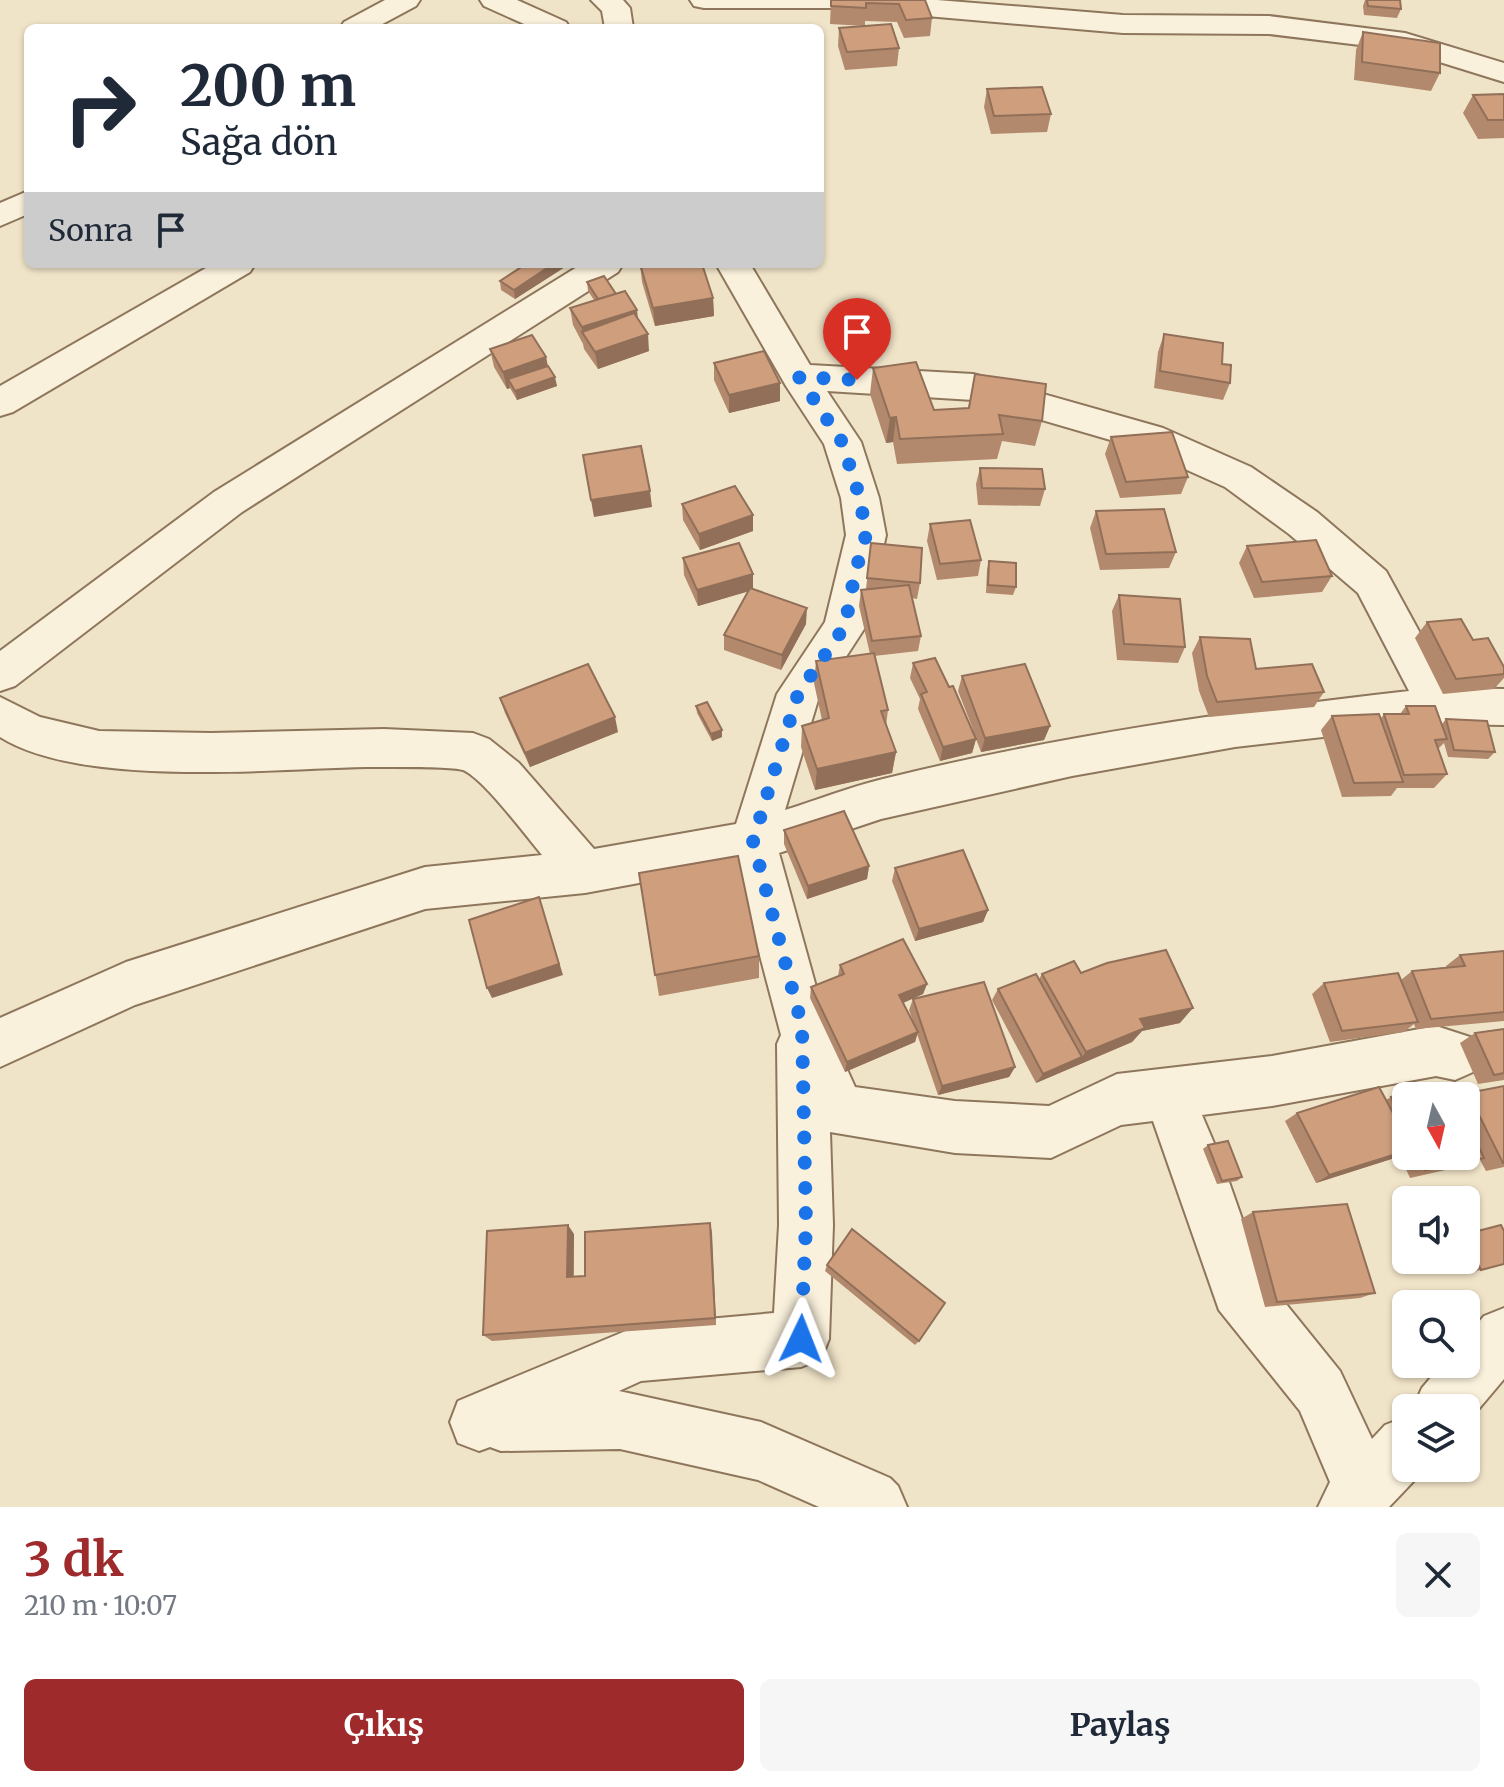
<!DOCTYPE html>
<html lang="tr">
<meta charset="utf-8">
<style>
body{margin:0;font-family:Merriweather,serif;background:#f6f6f7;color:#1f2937;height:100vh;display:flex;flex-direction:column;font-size:30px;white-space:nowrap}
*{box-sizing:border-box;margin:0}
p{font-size:26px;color:#747a83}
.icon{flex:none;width:44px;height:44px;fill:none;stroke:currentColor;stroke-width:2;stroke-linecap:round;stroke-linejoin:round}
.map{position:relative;height:1507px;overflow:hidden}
.side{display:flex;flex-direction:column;background:#fff;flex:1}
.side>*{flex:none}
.top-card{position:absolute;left:24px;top:24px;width:800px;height:244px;border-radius:12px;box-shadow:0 2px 6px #0004;background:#fff;color:#1f2937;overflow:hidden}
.needle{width:52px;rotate:172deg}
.buttons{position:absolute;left:1392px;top:1082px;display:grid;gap:16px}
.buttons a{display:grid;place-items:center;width:88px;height:88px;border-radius:12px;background:#fff;box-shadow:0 2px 6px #0004;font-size:40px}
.pin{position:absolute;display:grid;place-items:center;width:68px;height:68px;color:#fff;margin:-82px -34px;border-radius:50% 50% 50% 0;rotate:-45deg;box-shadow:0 0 8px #0007}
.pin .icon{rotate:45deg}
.me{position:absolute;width:88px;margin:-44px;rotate:2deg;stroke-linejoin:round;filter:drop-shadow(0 0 6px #0008)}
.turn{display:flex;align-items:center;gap:28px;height:168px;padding:0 24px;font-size:36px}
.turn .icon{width:104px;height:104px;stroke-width:2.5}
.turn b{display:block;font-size:56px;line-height:68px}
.then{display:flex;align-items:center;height:76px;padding:0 24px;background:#0003;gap:16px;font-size:30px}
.round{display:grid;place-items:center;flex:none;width:84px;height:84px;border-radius:12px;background:#f6f6f7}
.headline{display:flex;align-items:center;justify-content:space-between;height:136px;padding:0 24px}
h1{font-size:48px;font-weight:700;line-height:60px;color:#9e2a2b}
.primary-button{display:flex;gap:16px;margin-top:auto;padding:16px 24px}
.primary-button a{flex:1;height:92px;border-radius:12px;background:#9e2a2b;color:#fff;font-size:32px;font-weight:700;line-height:92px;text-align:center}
.primary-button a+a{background:#f6f6f7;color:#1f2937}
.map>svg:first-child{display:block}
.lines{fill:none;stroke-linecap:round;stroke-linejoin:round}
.street-casing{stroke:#8d765c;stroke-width:4}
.street{fill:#faf1dc;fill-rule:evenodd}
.wall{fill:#b2896c}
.shaded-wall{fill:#916f58}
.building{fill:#cf9f7d;stroke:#916f58;stroke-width:2}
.route{stroke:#1a73e8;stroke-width:14;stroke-dasharray:0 25.2}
</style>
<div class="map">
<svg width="1504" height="1507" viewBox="0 0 1504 1507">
<rect width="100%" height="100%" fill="#f0e4c8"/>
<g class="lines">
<defs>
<g id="street">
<polygon points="385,0 420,0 416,6 375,28 340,28 344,22"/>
<polygon points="480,0 517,0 566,22 570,28 533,28 484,6"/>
<polygon points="591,0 623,0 630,8 633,28 605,28 602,11"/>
<polygon points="690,0 937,0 1123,15 1269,16 1405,33 1504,63 1504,82 1401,50 1269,34 1123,33 835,8 704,8 694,6"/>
<polygon points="28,191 28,214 0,226 0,203"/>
<polygon points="213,264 255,264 250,272 13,412 0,416 0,386"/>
<polygon points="582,264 623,264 618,272 242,512 15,686 0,691 0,651 214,492"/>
<path d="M716,264h34l60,101 163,9 190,54 88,39 66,45 69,59 64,117 54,1v36l-66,-1 -203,23 -163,29 -191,43 -102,34 47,170 29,64 100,14 94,5 68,-32 155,-18 164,-30 37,12 7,17 -7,17 -18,8 -19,-4 -164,30 -70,9 20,47 39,111 79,98 32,68 13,-14 21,-8v51h20l-37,39h-71l12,-25 -30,-71 -81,-101 -66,-189 -32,4 -70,33 -96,-5 -125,-21 3,93 -4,114 -8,20 -20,8 -160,14 -22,10 142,31 129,56 8,8 9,21h-88l-61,-27 -138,-31 -119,2 -11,-4 -11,4 -21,-8 -8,-21 8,-21 182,-76 134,-12 5,-88 -2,-181 4,-9 -45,-170 -151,28 -160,16 -290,96 -135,62v-49l126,-56 299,-95 117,-12c-16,-19 -58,-76 -79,-85 -11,-4 -81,-3 -97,-3 -96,2 -285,21 -366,-30v-40l40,20 59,14 112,2 173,-4 89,4 16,6 30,24 75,86 142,-25 41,-130 48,-72 21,-87 -5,-37 -17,-54 -38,-58zM827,391l146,9 165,48 87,39 64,47 69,59 51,98c-177,20 -353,45 -526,88 -33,8 -66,21 -98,31l33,-110 48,-74 20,-91 -7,-37 -18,-56z"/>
<polygon points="1504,1308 1504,1379 1466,1424 1466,1408 1413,1408 1422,1388 1442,1364 1466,1364 1466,1337 1484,1316"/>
</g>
</defs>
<use href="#street" class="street-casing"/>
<use href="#street" class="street"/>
</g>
<g class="wall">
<polygon points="831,0 925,0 932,18 930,36 904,38 897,22 865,21 865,26 830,24"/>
<polygon points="1365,0 1400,0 1401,9 1397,18 1364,15 1363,6"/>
<polygon points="839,28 899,48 897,66 845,70 838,46"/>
<polygon points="1363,32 1440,73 1431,91 1354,80 1356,50"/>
<polygon points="987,89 1051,114 1047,132 991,134 984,107"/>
<polygon points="1504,94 1504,138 1478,139 1463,113 1473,95"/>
<polygon points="526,264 564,264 565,267 515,299 501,290 500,281"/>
<polygon points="640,264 713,298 714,316 655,326 642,282"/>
<polygon points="587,282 616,294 638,320 649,351 598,369 584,349 583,344 573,325 570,308 594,300 588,291"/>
<polygon points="1164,334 1222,364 1230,383 1223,400 1154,388 1158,352"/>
<polygon points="490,349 546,357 548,366 557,386 517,400 510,388 507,389 494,367"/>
<polygon points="714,363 780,383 780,401 729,413 714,380"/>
<polygon points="873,368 934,410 968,408 975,374 1042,421 1035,446 1002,441 997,459 897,464 893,442 886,443 870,394"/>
<polygon points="1111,437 1188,477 1181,494 1120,498 1105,454"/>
<polygon points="980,468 1045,489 1040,506 978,505 976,484"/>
<polygon points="682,504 753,531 700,550 683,520"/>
<polygon points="1096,511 1176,552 1169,568 1100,570 1090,528"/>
<polygon points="930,524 981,560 978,576 937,580 927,541"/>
<polygon points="871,543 920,583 917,599 912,598 921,636 918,651 874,656 888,710 886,726 896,752 892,773 815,790 801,747 802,726 822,720 814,683 816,661 870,654 859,606 861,590 866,589"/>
<polygon points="1247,546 1332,576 1322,592 1254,598 1239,563"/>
<polygon points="683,558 753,589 806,624 781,670 724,650 724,635 749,591 698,606 684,575"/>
<polygon points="989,561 1016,587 1013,595 986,593 987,570"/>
<polygon points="1119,595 1185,647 1178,663 1117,660 1112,611"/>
<polygon points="1427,622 1473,640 1504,667 1504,678 1494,689 1443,694 1415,638"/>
<polygon points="1200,637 1256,669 1324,692 1314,707 1209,717 1199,691 1192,653"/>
<polygon points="913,663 949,687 974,732 958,691 962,676 1050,726 1044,740 981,752 976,739 972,753 940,761 918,709 920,699 910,678"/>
<polygon points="500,698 618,732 530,767 505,713"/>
<polygon points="696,706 722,737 712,741 697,713"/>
<polygon points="1406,706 1442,724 1446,719 1495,752 1488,759 1448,757 1444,743 1438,749 1447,774 1434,788 1397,788 1391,796 1342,797 1321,730 1332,716 1381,718 1384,714 1400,714"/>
<polygon points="784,830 869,866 867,879 807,899 784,844"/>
<polygon points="895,868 988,910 983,922 915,941 892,881"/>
<polygon points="639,873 759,956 759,978 659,996"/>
<polygon points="1504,951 1504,1021 1416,1029 1414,1024 1404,1032 1330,1042 1312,994 1324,983 1401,980 1412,971 1446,967 1446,966 1460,955"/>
<polygon points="840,965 927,984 923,994 903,1003 914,1024 909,1010 913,999 1015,1067 1009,1077 938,1095 917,1034 915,1042 845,1072 810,998 811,987 838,976"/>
<polygon points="1081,973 1180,1023 1142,1031 1132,1042 1036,1083 992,1000 998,989 1039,979 1042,974"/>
<polygon points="1504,1029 1504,1080 1478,1084 1460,1043 1475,1033"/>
<polygon points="1504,1086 1504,1167 1486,1171 1480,1160 1468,1165 1410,1178 1400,1156 1316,1183 1285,1121 1297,1113 1386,1100 1391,1097 1406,1096 1406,1156 1466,1156 1466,1096 1463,1096 1468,1093"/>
<polygon points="1208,1145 1242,1177 1237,1181 1217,1184 1203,1149"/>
<polygon points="1253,1212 1375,1293 1360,1298 1265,1307 1241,1219"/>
<polygon points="710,1223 716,1325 492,1341 483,1335 574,1234 574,1277 585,1276"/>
<polygon points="1466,1234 1504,1264 1473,1272 1466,1259"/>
<polygon points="827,1265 919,1341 915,1345 825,1271"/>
</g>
<g class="shaded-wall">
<polygon points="553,264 564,264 565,267 515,299 514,290"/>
<polygon points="713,298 714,316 655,326 653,308"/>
<polygon points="637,310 639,328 582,333 582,327"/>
<polygon points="648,334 649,351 598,369 595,352"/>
<polygon points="546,357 549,374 508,379 510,388 507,389 503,372"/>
<polygon points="555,377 557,386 517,400 515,391"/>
<polygon points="780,383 780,401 729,413 729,395"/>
<polygon points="896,417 893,442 886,443 890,418"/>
<polygon points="650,491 652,507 594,517 591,500"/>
<polygon points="753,515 753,531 700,550 699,534"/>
<polygon points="753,574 753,590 698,606 697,590"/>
<polygon points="807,608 806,624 781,670 782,655"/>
<polygon points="615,717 618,732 530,767 525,753"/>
<polygon points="1050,726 1044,740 981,752 985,738"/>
<polygon points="722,730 722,737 712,741 711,734"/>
<polygon points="976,739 972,753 940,761 943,747"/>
<polygon points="896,752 892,773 815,790 817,769"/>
<polygon points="869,866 867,879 807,899 808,886"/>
<polygon points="539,897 563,975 492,998 487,988"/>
<polygon points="988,910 983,922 915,941 919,929"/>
<polygon points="927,984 923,994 896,1006 899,995"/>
<polygon points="1193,1008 1180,1023 1142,1031 1132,1042 1036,1083 1043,1074 1082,1057 1086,1052 1140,1019"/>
<polygon points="918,1032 915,1042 845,1072 847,1062"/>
<polygon points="1015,1067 1009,1077 938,1095 942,1086"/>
<polygon points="1406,1151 1406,1153 1398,1157 1316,1183 1329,1175"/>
<polygon points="710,1223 712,1232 716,1325 715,1318"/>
<polygon points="568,1225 574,1234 573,1285 567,1277"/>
</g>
<g class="building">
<polygon points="831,0 925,0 932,18 906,20 899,4 866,3 866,8 831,6"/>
<polygon points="1367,0 1400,0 1401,9 1368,6"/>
<polygon points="891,24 899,48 847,52 839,28"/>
<polygon points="1363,32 1440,43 1440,73 1362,62"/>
<polygon points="1042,87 1051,114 994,116 987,89"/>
<polygon points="1504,94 1504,120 1488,120 1473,95"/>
<polygon points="526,264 553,264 514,290 500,281"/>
<polygon points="640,264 702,264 713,298 653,308"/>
<polygon points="604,276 616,294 598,299 587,282"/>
<polygon points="625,291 637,310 582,327 570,308"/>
<polygon points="634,313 648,334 595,352 582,332"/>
<polygon points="1164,334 1223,343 1222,364 1231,365 1230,383 1160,371"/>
<polygon points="532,335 546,357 503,372 490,349"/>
<polygon points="764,351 780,383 729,395 714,363"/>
<polygon points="916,362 934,410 969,408 975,374 1046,384 1042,421 999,415 1003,434 900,439 896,417 890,418 873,368"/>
<polygon points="548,366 555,377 515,391 508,379"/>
<polygon points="1172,432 1188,477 1126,482 1111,437"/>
<polygon points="641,446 650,491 591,500 583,455"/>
<polygon points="980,468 1042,469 1045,489 982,488"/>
<polygon points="735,486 753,515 699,534 682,504"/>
<polygon points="1164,509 1176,552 1106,554 1096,511"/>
<polygon points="970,520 981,560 940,564 930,524"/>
<polygon points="1316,540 1332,576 1262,582 1247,546"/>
<polygon points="739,543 753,574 697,590 683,558"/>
<polygon points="871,543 922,548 920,583 867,578"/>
<polygon points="989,561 1016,563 1016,587 988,585"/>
<polygon points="909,585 921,636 872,641 861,590"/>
<polygon points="750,588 807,608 782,655 724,635"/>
<polygon points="1119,595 1180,599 1185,647 1124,644"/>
<polygon points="1461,619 1473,640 1488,638 1504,667 1504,674 1456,679 1427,622"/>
<polygon points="1200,637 1250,639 1256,669 1312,664 1324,692 1217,702 1207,676"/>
<polygon points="874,653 888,710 881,711 896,752 817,769 802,726 829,718 816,661"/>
<polygon points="935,658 949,687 953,686 976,739 943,747 921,694 927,692 913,663"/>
<polygon points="588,664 615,717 525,753 500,698"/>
<polygon points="1025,664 1050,726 985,738 962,676"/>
<polygon points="707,702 722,730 711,734 696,706"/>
<polygon points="1406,706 1435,706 1447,739 1435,740 1447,774 1404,775 1384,714 1409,714"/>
<polygon points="1379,714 1403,782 1354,783 1332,716"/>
<polygon points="1446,719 1487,721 1495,752 1454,750"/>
<polygon points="844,811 869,866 808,886 784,830"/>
<polygon points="963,850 988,910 919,929 895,868"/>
<polygon points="738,856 759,956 655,975 639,873"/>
<polygon points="539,897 559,964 487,988 469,920"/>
<polygon points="903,939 927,984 899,995 918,1032 847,1062 811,987 844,974 840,965"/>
<polygon points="1166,950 1193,1008 1140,1019 1145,1028 1086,1052 1042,974 1074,961 1081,973 1107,963"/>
<polygon points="1504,951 1504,1012 1431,1019 1412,971 1465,966 1460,955"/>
<polygon points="1398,973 1418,1022 1342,1031 1324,983"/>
<polygon points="1036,974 1082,1057 1043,1074 998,989"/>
<polygon points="984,982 1015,1067 942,1086 913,999"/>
<polygon points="1504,1029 1504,1073 1494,1075 1475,1033"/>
<polygon points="1449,1084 1455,1096 1406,1096 1406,1129 1391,1097"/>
<polygon points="1504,1086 1504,1163 1503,1163 1468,1093"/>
<polygon points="1379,1087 1406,1137 1406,1151 1329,1175 1297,1113"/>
<polygon points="1466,1120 1484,1158 1425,1170 1418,1156 1466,1156"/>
<polygon points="1228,1141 1242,1177 1222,1181 1208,1145"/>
<polygon points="1347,1204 1375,1293 1277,1302 1253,1212"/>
<polygon points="710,1223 715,1318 483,1335 487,1231 568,1225 567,1277 585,1276 585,1232"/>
<polygon points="1501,1225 1504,1231 1504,1264 1481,1270 1466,1238 1466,1234"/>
<polygon points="852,1229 945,1303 919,1341 827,1265"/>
</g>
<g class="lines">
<polyline class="route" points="801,1339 806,1225 802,1026 753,841 798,694 845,626 855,573 866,535 860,498 842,442 799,377 857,380"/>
</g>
</svg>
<div class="buttons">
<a><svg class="needle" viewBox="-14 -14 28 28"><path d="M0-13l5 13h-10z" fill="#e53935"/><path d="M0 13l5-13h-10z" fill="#747a83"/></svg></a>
<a><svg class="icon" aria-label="sound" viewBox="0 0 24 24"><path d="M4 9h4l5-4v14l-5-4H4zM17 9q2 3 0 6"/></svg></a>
<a><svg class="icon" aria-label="search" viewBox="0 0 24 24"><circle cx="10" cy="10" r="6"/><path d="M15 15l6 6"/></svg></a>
<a><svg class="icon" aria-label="layers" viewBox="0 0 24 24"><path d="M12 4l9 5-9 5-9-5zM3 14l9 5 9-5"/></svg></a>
</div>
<div class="pin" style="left:857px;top:380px;background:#d93025"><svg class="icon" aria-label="arrive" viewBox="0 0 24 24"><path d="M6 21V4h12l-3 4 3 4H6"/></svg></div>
<svg class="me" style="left:801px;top:1339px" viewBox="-20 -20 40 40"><path d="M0-17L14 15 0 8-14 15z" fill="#1a73e8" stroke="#fff" stroke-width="4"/></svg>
<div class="top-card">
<div class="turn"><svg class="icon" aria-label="right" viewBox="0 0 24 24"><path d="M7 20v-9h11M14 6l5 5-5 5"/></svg><div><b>200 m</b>Sağa dön</div></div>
<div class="then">Sonra<svg class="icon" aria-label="arrive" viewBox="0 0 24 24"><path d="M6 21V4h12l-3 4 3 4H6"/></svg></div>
</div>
</div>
<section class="side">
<div class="headline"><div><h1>3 dk</h1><p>210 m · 10:07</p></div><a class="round"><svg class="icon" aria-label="close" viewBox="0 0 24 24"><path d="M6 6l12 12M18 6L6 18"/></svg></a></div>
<div class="primary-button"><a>Çıkış</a><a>Paylaş</a></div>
</section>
